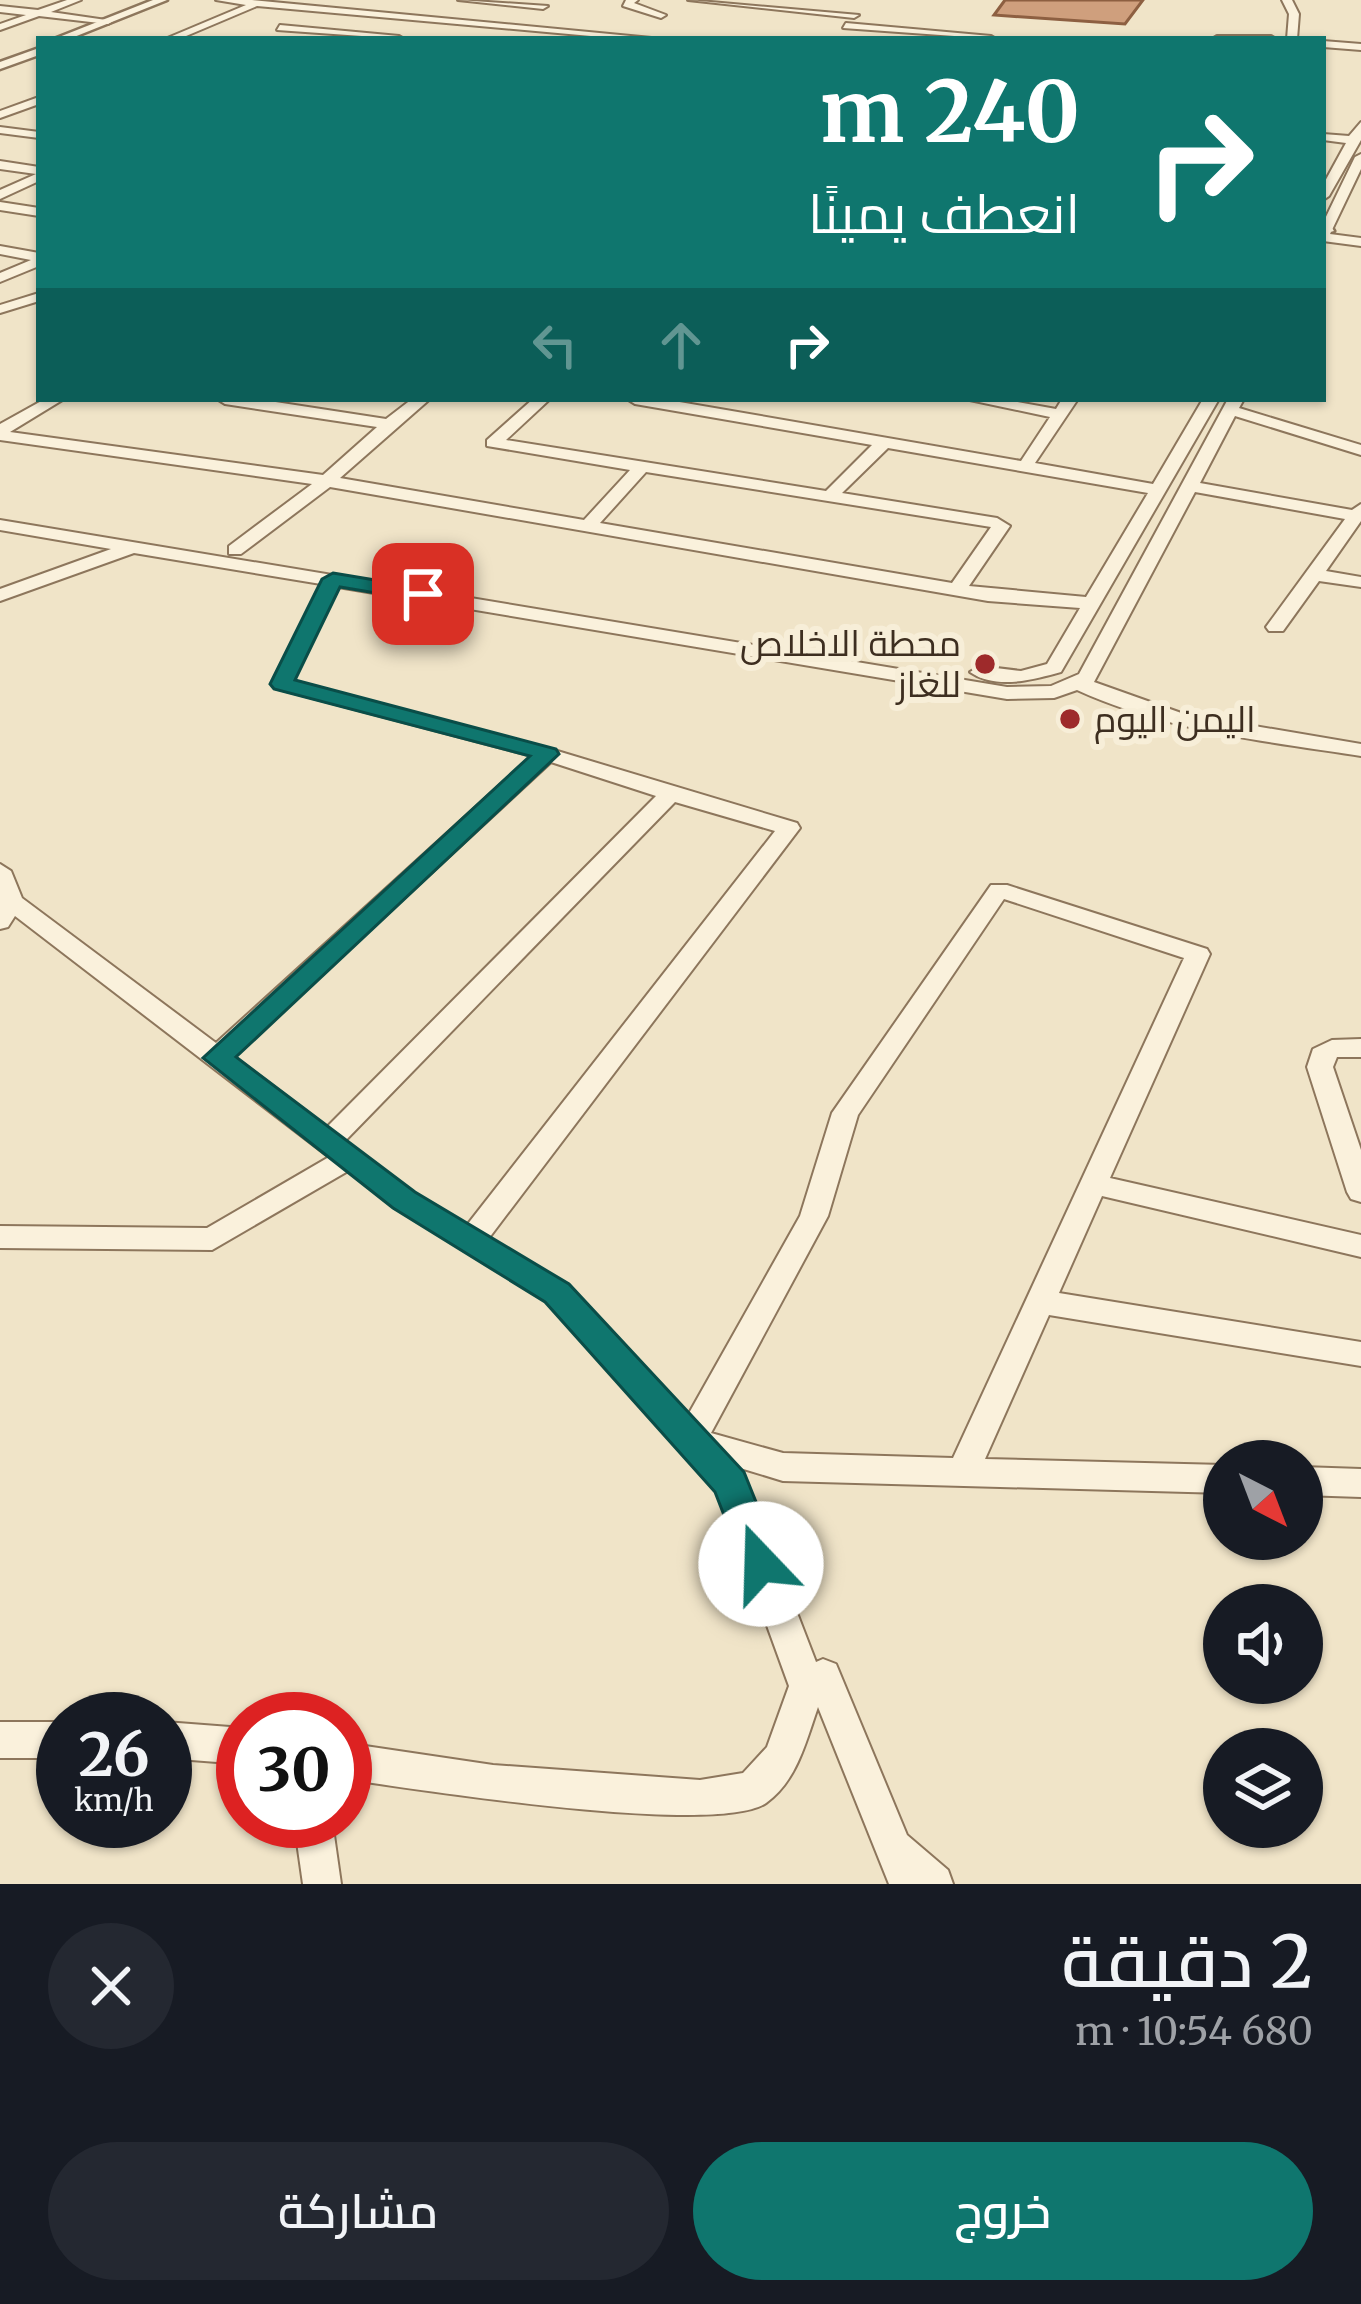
<!DOCTYPE html>
<html lang="ar">
<meta charset="utf-8">
<style>
body{margin:0;font-family:Merriweather,Cairo,serif;background:#242831;color:#f1f3f6;direction:rtl;height:100vh;display:flex;flex-direction:column;font-size:45px;white-space:nowrap}
*{box-sizing:border-box;margin:0}
p{font-size:39px;color:#9ea1a6}
.icon{flex:none;width:66px;height:66px;fill:none;stroke:currentColor;stroke-width:2;stroke-linecap:round;stroke-linejoin:round}
.map{position:relative;height:1884px;overflow:hidden;direction:ltr}
.panel{display:flex;flex-direction:column;background:#171b24;flex:1}
.panel>*{flex:none}
.hud{position:absolute;left:36px;top:36px;width:1290px;height:366px;border-radius:0px;box-shadow:0 3px 9px #0004;direction:rtl;background:#0f766e;color:#fff;overflow:hidden}
.needle{width:78px;rotate:138deg}
.controls{position:absolute;left:1203px;top:1440px;display:grid;gap:24px}
.controls a{display:grid;place-items:center;width:120px;height:120px;border-radius:50%;background:#171b24;box-shadow:0 3px 9px #0004;font-size:60px}
.speed{position:absolute;left:36px;top:1692px;display:flex;gap:24px;font-size:60px;font-weight:700;text-align:center}
.speed>*{display:grid;place-content:center;width:156px;height:156px;border-radius:50%;background:#171b24;box-shadow:0 3px 9px #0004;line-height:1}
.speed small{font-size:30px;font-weight:400}
.speed .limit{border:18px solid #d22;background:#fff;color:#111}
.pin{position:absolute;display:grid;place-items:center;width:102px;height:102px;color:#fff;margin:-51px;border-radius:24px;box-shadow:0 6px 18px #0006}
.me{position:absolute;width:132px;margin:-66px;rotate:339deg;stroke-linejoin:round;filter:drop-shadow(0 0 9px #0008)}
.turn{display:flex;align-items:center;gap:42px;height:252px;padding:0 48px;font-size:54px}
.turn .icon{width:156px;height:156px;stroke-width:2.5}
.turn b{display:block;font-size:84px;line-height:102px}
.lanes{display:flex;align-items:center;height:114px;padding:0 48px;background:#0003;justify-content:center;gap:60px;direction:ltr}
.lanes .off{opacity:.35}
.round{display:grid;place-items:center;flex:none;width:126px;height:126px;border-radius:63px;background:#242831}
.summary{display:flex;align-items:center;justify-content:space-between;height:204px;padding:0 48px}
h1{font-size:72px;font-weight:600;line-height:90px}
.primary-button{display:flex;gap:24px;margin-top:auto;padding:24px 48px}
.primary-button a{flex:1;height:138px;border-radius:72px;background:#0f766e;color:#fff;font-size:48px;font-weight:600;line-height:138px;text-align:center}
.primary-button a+a{background:#242831;color:#f1f3f6}
.map>svg:first-child{display:block}
.building{fill:#cf9f7d;stroke:#8d5f41;stroke-width:3}
.lines{fill:none;stroke-linecap:round;stroke-linejoin:round}
.minor-casing{stroke:#8d765c;stroke-width:4}
.tertiary-casing{stroke:#8d765c;stroke-width:5}
.minor{fill:#faf1dc;fill-rule:evenodd}
.tertiary{fill:#faf1dc;fill-rule:evenodd}
.route{fill:#0f766e;stroke:#0a4d48;stroke-width:3}
.poi-dot{fill:#9e2a2b;stroke:#f7eed8;stroke-width:4.5}
.labels{text-anchor:middle;dominant-baseline:central;stroke-width:12;stroke-linejoin:round;paint-order:stroke}
.poi-label{font-size:36px;fill:#3d2e20;stroke:#f7eed8;text-anchor:end}
</style>
<div class="map">
<svg width="1361" height="1884" viewBox="0 0 1361 1884">
<rect width="100%" height="100%" fill="#f0e4c8"/>
<polygon class="building" points="1005,0 1143,0 1125,24 994,15"/>
<g class="lines">
<defs>
<g id="minor">
<polygon points="67,0 81,0 51,12 113,21 108,24 39,16 0,30 0,24 26,15 0,12 0,6 38,10"/>
<polygon points="216,0 252,0 662,39 624,39 257,6 179,39 165,39 246,5"/>
<polygon points="458,0 548,6 543,9"/>
<polygon points="626,0 638,0 634,3 666,15 661,18 623,6"/>
<polygon points="688,0 859,15 854,18"/>
<polygon points="1282,0 1292,0 1299,14 1297,39 1287,39 1289,14"/>
<polygon points="846,23 991,36 996,39 843,28"/>
<polygon points="280,25 399,36 404,39 277,30"/>
<polygon points="1217,36 1271,36 1276,39 1212,39"/>
<polygon points="1323,41 1361,44 1361,50 1323,47"/>
<polygon points="39,97 39,104 0,118 0,111"/>
<polygon points="1361,122 1361,140 1329,196 1323,200 1323,185 1346,143 1323,140 1323,134 1349,136"/>
<polygon points="0,127 39,132 39,138 0,133"/>
<polygon points="1361,154 1361,169 1330,234 1361,238 1361,246 1323,241 1323,223 1355,157"/>
<polygon points="0,161 39,167 39,181 0,199 0,190 36,174 0,169"/>
<polygon points="0,202 39,208 39,216 0,210"/>
<polygon points="0,246 39,253 39,266 0,282 0,273 31,260 0,254"/>
<polygon points="39,293 39,301 0,313 0,305"/>
<path d="M45,399h19l-54,33 313,43 54,-48 -152,-23 -8,-5h39l130,20 26,-20h18l-90,79 244,42 46,-50 -143,-24v-6l46,-41h17l-44,41 320,51 46,-46 -237,-41 -8,-5h35l359,62 29,-44 -85,-18h35l56,10 6,-10h16l-43,64 118,21 50,-85h16l-158,273c-29,8 -65,18 -91,0l10,-6 41,5 26,-7 33,-56 -92,-7 -658,-114 -89,67h-12v-8l83,-62 -312,-44v-16zM888,448l260,45 -62,104 -117,-11 41,-60 -13,-8 -155,-25zM646,472l345,55 -39,56 -352,-60z"/>
<path d="M1228,399h16l-5,9 122,37v10l-126,-39 -35,67 152,27 9,-6v17l-35,50 35,6v10l-42,-6 -36,50h-14l-3,-4 79,-108 -150,-27 -101,190 90,32 177,30v12c-97,-15 -194,-25 -284,-66l-23,8 -47,1 -669,-112 -45,94 261,69 243,73 3,5 -311,410 78,47 121,130 112,-199 32,-103 159,-228h16l200,64 3,5 -100,224 251,57v22l-259,-61 -43,97 302,49v24l-312,-51 -64,144 239,6v28l-441,-12 -46,-14 10,16 69,179 7,-3 13,5 71,171 41,35 5,14h-64l-71,-177c-12,34 -21,74 -52,96 -49,34 -351,-14 -421,-24v-36l148,22 207,15 43,-7 24,-26 22,-61 -71,-195 -171,-190 -153,-94 -46,-36 -136,79 -212,-2v-22l207,2 122,-71 -314,-241 -7,11 -8,2v-65l11,7 11,27 194,145 316,-287 -257,-68 -3,-4 49,-100 -187,-31 -134,48v-12l111,-40 -111,-19v-10l1007,167 44,-1 28,-12zM551,762l105,34 -329,331 -94,-71zM675,802l100,29 -308,394 -53,-32 -69,-52zM1004,899l180,59 -231,500 -170,-5 -72,-20 117,-217 30,-101z"/>
<polygon points="1361,1039 1361,1057 1337,1057 1333,1067 1361,1150 1361,1202 1351,1199 1347,1192 1307,1067 1313,1049 1332,1040"/>
<polygon points="1302,1467 1361,1469 1361,1497 1302,1495"/>
<rect x="0" y="1722" width="63" height="36"/>
<polygon points="165,1722 243,1728 243,1764 165,1758"/>
<polygon points="294,1821 332,1821 341,1884 303,1884"/>
</g>
<g id="tertiary">
<polygon points="153,0 167,0 69,39 54,39"/>
<polygon points="39,48 39,55 0,69 0,62"/>
<polygon points="1323,226 1332,228 1334,231 1323,234"/>
</g>
</defs>
<use href="#minor" class="minor-casing"/>
<use href="#tertiary" class="tertiary-casing"/>
<use href="#minor" class="minor"/>
<use href="#tertiary" class="tertiary"/>
</g>
<polygon class="route" points="333,573 423,588 433,594 423,601 340,587 295,680 556,749 559,754 236,1057 415,1192 569,1284 744,1472 781,1564 775,1577 761,1582 748,1577 715,1492 545,1302 393,1208 203,1058 530,756 274,689 270,684 322,579"/>
<g class="poi-dot">
<circle cx="985" cy="664" r="12"/>
<circle cx="1070" cy="719" r="12"/>
</g>
<g class="labels">
<g class="poi-label">
<text x="961" y="643">محطة الاخلاص<tspan x="961" dy="41">للغاز</tspan></text>
<text x="1094" y="719" text-anchor="start">اليمن اليوم</text>
</g>
</g>
</svg>
<div class="controls">
<a><svg class="needle" viewBox="-14 -14 28 28"><path d="M0-13l5 13h-10z" fill="#e53935"/><path d="M0 13l5-13h-10z" fill="#9ea1a6"/></svg></a>
<a><svg class="icon" aria-label="sound" viewBox="0 0 24 24"><path d="M4 9h4l5-4v14l-5-4H4zM17 9q2 3 0 6"/></svg></a>
<a><svg class="icon" aria-label="layers" viewBox="0 0 24 24"><path d="M12 4l9 5-9 5-9-5zM3 14l9 5 9-5"/></svg></a>
</div>
<div class="speed"><div>26<small>km/h</small></div><div class="limit">30</div></div>
<div class="pin" style="left:423px;top:594px;background:#d93025"><svg class="icon" aria-label="arrive" viewBox="0 0 24 24"><path d="M6 21V4h12l-3 4 3 4H6"/></svg></div>
<svg class="me" style="left:761px;top:1564px" viewBox="-20 -20 40 40"><circle r="19" fill="#fff"/><path d="M0-13L10 11 0 6-10 11z" fill="#0f766e"/></svg>
<div class="hud">
<div class="turn"><svg class="icon" aria-label="right" viewBox="0 0 24 24"><path d="M7 20v-9h11M14 6l5 5-5 5"/></svg><div><b>240 m</b>انعطف يمينًا</div></div>
<div class="lanes"><svg class="icon off" aria-label="left" viewBox="0 0 24 24"><path d="M17 20v-9H6M10 6l-5 5 5 5"/></svg><svg class="icon off" aria-label="ahead" viewBox="0 0 24 24"><path d="M12 20V5M6 11l6-6 6 6"/></svg><svg class="icon" aria-label="right" viewBox="0 0 24 24"><path d="M7 20v-9h11M14 6l5 5-5 5"/></svg></div>
</div>
</div>
<section class="panel">
<div class="summary"><div><h1>2 دقيقة</h1><p>680 m · 10:54</p></div><a class="round"><svg class="icon" aria-label="close" viewBox="0 0 24 24"><path d="M6 6l12 12M18 6L6 18"/></svg></a></div>
<div class="primary-button"><a>خروج</a><a>مشاركة</a></div>
</section>
